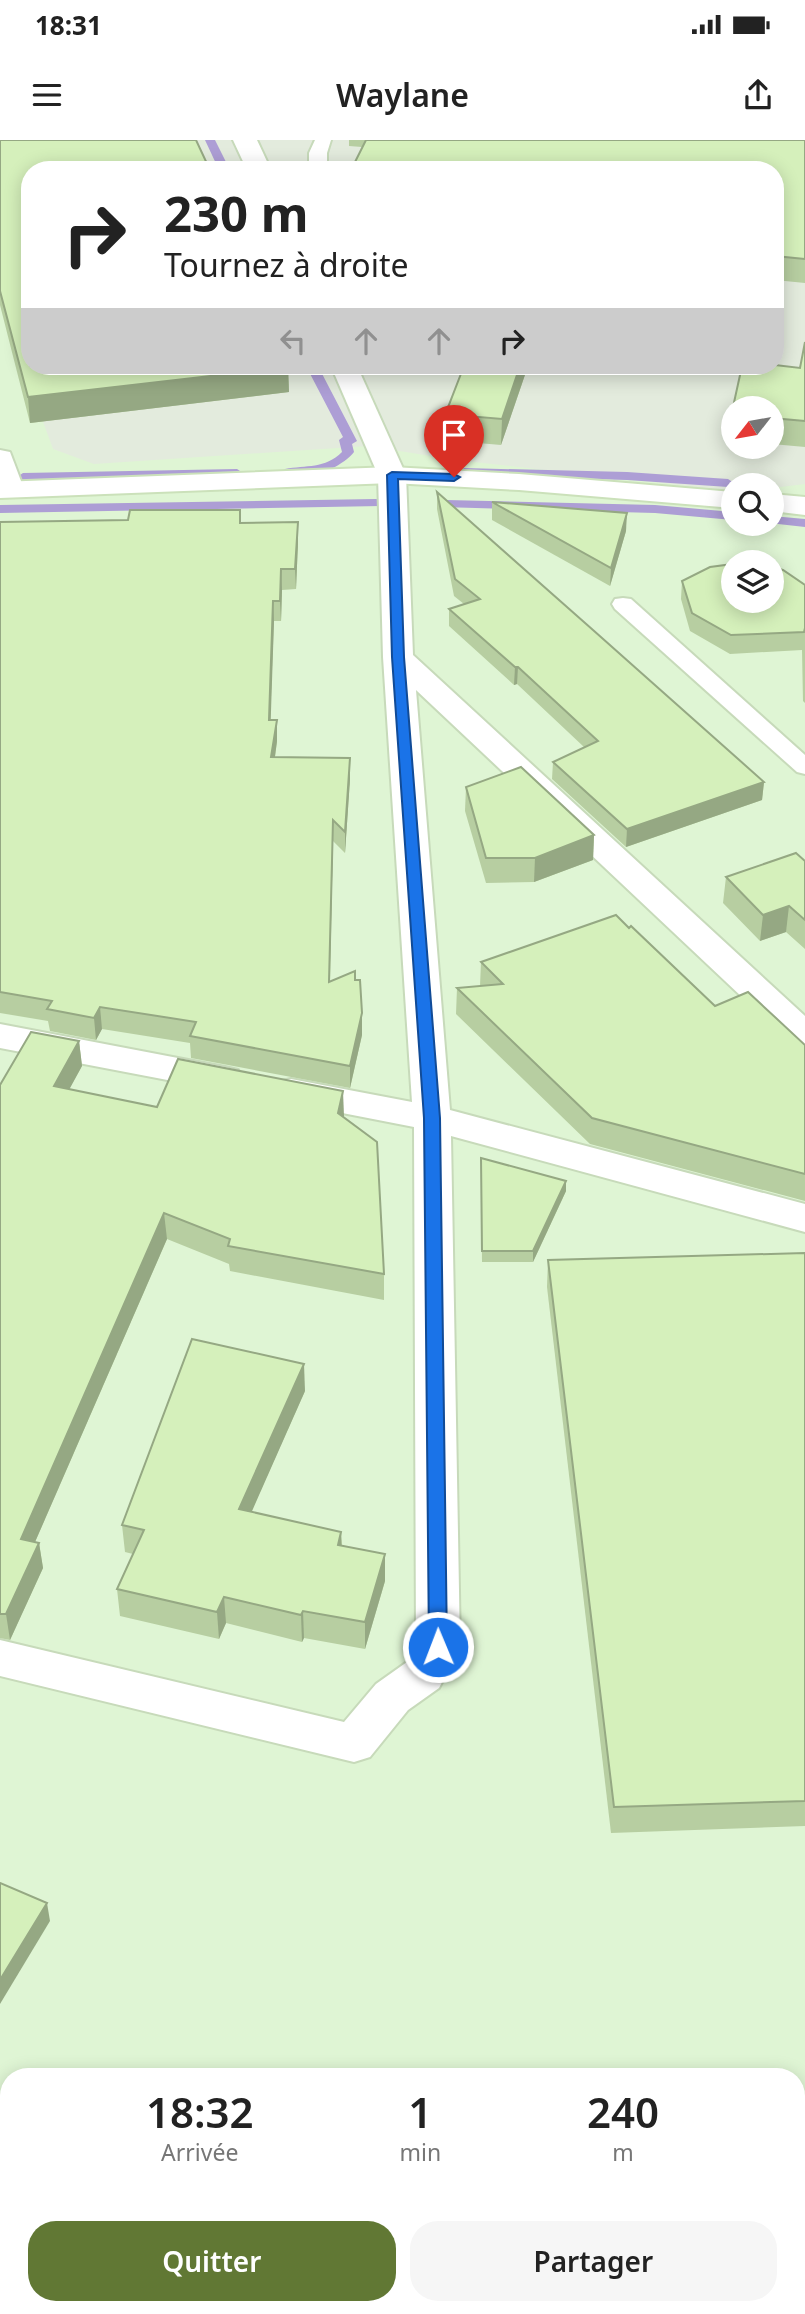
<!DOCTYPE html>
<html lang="fr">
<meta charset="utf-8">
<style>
body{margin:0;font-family:"Noto Sans",sans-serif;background:#f6f6f6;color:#222;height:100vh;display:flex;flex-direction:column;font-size:26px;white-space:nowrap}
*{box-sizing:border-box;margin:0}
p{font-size:23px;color:#767676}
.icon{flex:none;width:38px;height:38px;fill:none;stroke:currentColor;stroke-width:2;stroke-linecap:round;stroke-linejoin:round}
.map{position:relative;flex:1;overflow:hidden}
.panel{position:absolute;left:0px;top:1928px;width:805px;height:247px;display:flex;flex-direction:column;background:#fff;border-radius:28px 28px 0 0;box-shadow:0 4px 18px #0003}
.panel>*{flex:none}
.hud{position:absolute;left:21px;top:21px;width:763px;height:214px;border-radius:28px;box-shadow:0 4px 18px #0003;background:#fff;color:#222;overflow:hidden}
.needle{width:46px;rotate:239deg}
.buttons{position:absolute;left:721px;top:256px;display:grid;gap:14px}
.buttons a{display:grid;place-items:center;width:63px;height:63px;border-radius:50%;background:#fff;box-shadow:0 4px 18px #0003;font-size:35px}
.pin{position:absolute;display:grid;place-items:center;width:60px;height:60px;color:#fff;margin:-72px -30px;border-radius:50% 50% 50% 0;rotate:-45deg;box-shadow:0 0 7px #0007}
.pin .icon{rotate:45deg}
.me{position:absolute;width:77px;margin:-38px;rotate:359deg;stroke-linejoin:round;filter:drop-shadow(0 0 5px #0008)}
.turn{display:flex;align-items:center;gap:24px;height:147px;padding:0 28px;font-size:32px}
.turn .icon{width:91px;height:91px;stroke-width:2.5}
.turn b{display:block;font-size:49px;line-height:60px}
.lanes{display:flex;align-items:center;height:66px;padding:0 28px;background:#0003;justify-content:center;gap:35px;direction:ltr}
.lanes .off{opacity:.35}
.eta{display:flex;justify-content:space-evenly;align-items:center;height:119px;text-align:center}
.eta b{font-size:42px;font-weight:600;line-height:49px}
.primary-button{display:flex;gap:14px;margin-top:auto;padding:14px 28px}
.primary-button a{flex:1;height:80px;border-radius:28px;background:#617834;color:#fff;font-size:28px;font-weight:600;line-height:80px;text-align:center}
.primary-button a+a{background:#f6f6f6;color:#222}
.status{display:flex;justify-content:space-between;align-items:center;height:49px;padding:0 35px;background:#fff;direction:ltr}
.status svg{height:19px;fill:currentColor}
header{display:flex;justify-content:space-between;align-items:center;height:91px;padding:0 28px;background:#fff;font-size:32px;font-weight:600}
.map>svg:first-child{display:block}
.residential{fill:#dff5d4;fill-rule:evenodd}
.industrial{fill:#e3ebdd;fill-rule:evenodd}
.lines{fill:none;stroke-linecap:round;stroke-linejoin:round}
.stream{fill:#ad9ed5;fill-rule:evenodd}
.service-casing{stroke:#c7daba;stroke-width:4}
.minor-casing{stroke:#c7daba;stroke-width:4}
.tertiary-casing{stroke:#c7daba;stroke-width:4}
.secondary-casing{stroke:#cbe1ba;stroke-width:4}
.service{fill:#fff;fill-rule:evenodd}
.minor{fill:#fff;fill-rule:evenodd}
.tertiary{fill:#fff;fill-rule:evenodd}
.secondary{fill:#fff;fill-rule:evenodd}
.wall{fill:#b7cea1}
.shaded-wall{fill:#95a883}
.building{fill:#d5f0bb;stroke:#95a883;stroke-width:2}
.route{fill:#1a73e8;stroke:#114b97;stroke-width:2}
</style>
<div class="status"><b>18:31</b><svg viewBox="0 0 49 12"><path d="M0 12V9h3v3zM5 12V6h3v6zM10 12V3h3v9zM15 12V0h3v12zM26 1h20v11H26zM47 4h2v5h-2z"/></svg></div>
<header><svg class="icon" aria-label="menu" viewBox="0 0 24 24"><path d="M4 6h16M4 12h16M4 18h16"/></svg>Waylane<svg class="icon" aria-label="share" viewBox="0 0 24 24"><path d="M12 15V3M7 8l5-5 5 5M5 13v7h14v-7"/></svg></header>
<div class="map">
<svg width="805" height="2174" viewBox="0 0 805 2174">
<rect width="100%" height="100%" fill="#e9fbe2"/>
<path class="residential" d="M0,0h805v2174h-805zM30,30h745v196h-745zM733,268h39v38h-39zM733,345h39v38h-39zM733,422h39v38h-39zM9,1937h787v229h-787z"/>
<path class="industrial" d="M6,0h799v344l-33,4v-3h-39v6l-277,-31 -88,-14 -274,18 -41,-15 -53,-145zM30,30h745v196h-745zM733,268h39v38h-39z"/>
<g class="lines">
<g class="stream">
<polygon points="205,0 215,0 230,30 219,30"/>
<path d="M306,226h12l39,75 -5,3 2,8c-12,16 -54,34 -71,20l2,-3c21,-4 40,0 57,-17l-3,-12 4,-3z"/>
<polygon points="464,328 627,332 728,339 734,343 728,347 627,340 460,335 458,332"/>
<polygon points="237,329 243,333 241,336 23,341 17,337 23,333"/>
<polygon points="376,359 381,360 381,366 0,373 0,365"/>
<polygon points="446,360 655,365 733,372 733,380 655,373 441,367 440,364"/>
<polygon points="772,376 805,379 805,387 769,383 772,383"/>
<polygon points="805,2036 805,2058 796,2061 796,2039"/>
<polygon points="121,2166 174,2166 171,2174 118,2174"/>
</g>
<defs>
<g id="service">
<polygon points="315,0 331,0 327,13 327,30 309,30 309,13"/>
<polygon points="623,458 631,459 805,615 805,634 797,632 615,469 612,464 615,459"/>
</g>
<g id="minor">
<polygon points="0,310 10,312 24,349 20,355 10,357 0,355"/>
<polygon points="392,327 402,329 406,335 413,515 805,876 805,908 792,904 416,550 450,970 805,1064 805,1092 451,996 460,1507 439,1548 408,1570 370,1617 354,1622 0,1536 0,1500 344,1582 376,1544 407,1522 416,1506 414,987 291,963 278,960 273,951 278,942 291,939 412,962 383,517 378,335 382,329"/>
<polygon points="0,884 225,927 238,930 243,939 238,948 225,951 0,908"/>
</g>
<g id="tertiary">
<polygon points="233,0 257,0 271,30 247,30"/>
<polygon points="331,226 357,226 406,335 402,341 392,343 382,341 378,335"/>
</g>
<g id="secondary">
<polygon points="392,327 519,334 733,352 733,368 519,350 392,343 0,358 0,342"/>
<polygon points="772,354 805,357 805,375 772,371"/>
</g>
</defs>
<use href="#service" class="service-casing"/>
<use href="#minor" class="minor-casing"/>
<use href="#tertiary" class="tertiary-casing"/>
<use href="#secondary" class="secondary-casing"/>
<use href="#service" class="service"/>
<use href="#minor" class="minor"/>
<use href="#tertiary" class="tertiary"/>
<use href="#secondary" class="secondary"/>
</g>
<g class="wall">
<polygon points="0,0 30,30 288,227 289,252 30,283 0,165"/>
<polygon points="349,0 805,0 805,143 775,140 775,30 362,7 349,6"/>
<polygon points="805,202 805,307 772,304 772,268 733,268 733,292 730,292 733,267 800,228"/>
<polygon points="464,226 528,226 501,305 455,301 455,297 446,296 447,270"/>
<polygon points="437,352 764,642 762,660 626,707 552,639 553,622 584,607 517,544 514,545 449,486 449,469 464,464 454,456 437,369"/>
<polygon points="492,362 626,391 610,446 492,380"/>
<polygon points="240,370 240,383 298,402 296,449 282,450 281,481 274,481 270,580 277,580 277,601 275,617 350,618 350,639 345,713 333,701 330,841 355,840 362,873 362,895 350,948 191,918 190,903 102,889 96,900 50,891 48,881 0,873 0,382 128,380"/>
<polygon points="682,441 805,445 805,563 803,561 802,510 730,514 690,491 681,459"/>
<polygon points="466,647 594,695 593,720 534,742 486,743 465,671"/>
<polygon points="805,721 805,809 786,792 760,801 723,763 726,737"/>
<polygon points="629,788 715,866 805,905 805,1061 590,1004 456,874 457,848 480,846 481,822"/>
<polygon points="79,901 82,926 69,949 157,967 344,977 384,1134 384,1160 230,1131 229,1124 167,1099 35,1402 39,1403 43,1428 10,1500 0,1498 0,945"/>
<polygon points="481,1028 566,1041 566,1051 533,1122 482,1122"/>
<polygon points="805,1113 805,1686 611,1693 547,1147 548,1120"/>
<polygon points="305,1251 251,1372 341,1392 342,1406 385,1414 385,1441 365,1509 304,1498 302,1502 226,1483 219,1499 120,1476 117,1449 133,1414 125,1412 122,1385"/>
</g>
<g class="shaded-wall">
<polygon points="520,226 528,226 501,305 502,279"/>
<polygon points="288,227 289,252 30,283 28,257"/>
<polygon points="627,373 626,391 610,446 611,428"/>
<polygon points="298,382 298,402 296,449 295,429"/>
<polygon points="281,429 282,450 281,481 280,461"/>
<polygon points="273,461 274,481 270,601 269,580"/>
<polygon points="515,527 518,527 517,544 514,545"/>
<polygon points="277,580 277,601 272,638 271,617"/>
<polygon points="350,618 350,639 345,713 345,692"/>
<polygon points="764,642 762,660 626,707 627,689"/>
<polygon points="333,680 333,701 329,863 329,842"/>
<polygon points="594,695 593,720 534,742 535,718"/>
<polygon points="789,766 786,792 760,801 763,775"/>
<polygon points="100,867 102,889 96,900 94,878"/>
<polygon points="362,873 362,895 350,948 350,926"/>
<polygon points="79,901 82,926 57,972 54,946"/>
<polygon points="343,951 344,976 339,999 338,973"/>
<polygon points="566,1041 566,1051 533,1122 533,1111"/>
<polygon points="164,1073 167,1099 25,1425 21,1399"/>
<polygon points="304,1224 305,1251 241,1396 239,1369"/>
<polygon points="341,1392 342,1418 338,1405"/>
<polygon points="39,1403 43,1428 10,1500 6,1474"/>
<polygon points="385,1414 385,1441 365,1509 365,1482"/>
<polygon points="224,1457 226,1483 219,1499 217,1472"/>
<polygon points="303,1471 304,1498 302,1502 301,1475"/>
<polygon points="47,1763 50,1781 0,1864 0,1840"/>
</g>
<g class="building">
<polygon points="0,0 196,0 210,30 30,30 30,226 287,226 288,227 28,257 0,151"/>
<polygon points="366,0 805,0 805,119 775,116 775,30 351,30"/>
<polygon points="805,202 805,281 772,278 772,268 733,267 742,226 775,225 800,228"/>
<polygon points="464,226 520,226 502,279 455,275 457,271 447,270"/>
<polygon points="437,352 593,490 764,642 627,689 553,622 598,601 518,527 515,527 449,469 480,459 455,439"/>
<polygon points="492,362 627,373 611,428"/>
<polygon points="130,370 240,370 240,383 298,382 295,429 281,429 280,461 273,461 269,580 277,580 271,617 350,618 345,692 333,680 329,842 355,831 355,840 360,840 362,873 350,926 190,896 196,882 100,867 94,878 47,869 52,861 0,852 0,382 128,380"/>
<polygon points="733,424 733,460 772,460 772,427 783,430 805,445 805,488 804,492 731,495 692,473 682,441 710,427"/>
<polygon points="521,627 594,695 535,718 486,718 466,647"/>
<polygon points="796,713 805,721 805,780 789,766 763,775 726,737"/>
<polygon points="616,775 629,788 631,786 715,866 748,852 805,905 805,1034 592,978 457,848 503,844 481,822"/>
<polygon points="31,892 79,901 54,946 157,967 178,919 343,951 338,973 377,1002 384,1134 228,1106 230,1099 164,1073 21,1399 39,1403 6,1474 0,1474 0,945"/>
<polygon points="481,1018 566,1041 533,1111 482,1111"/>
<polygon points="805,1113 805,1661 614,1667 548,1120"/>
<polygon points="192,1199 304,1224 239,1369 341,1392 338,1405 385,1414 365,1482 303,1471 301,1475 224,1457 217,1472 117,1449 144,1390 122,1385"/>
<polygon points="0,1743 47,1763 0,1840"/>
</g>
<polygon class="route" points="392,332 454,334 460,337 454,341 398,339 404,517 440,978 447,1507 445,1512 438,1514 432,1512 429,1507 424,978 392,517 387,335"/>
</svg>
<div class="buttons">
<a><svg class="needle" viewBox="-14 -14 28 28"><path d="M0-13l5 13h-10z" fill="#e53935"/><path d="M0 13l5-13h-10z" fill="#767676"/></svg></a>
<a><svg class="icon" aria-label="search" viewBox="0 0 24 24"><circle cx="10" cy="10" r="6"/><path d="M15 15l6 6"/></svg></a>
<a><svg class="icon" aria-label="layers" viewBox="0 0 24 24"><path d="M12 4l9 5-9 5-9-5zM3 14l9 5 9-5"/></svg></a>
</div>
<div class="pin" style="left:454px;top:337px;background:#d93025"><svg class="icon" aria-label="arrive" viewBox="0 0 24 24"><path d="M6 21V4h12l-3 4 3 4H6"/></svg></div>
<svg class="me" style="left:438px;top:1507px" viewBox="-20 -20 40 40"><circle r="17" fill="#1a73e8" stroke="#fff" stroke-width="3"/><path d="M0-11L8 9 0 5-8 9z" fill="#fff"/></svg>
<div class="hud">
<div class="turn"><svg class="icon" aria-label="right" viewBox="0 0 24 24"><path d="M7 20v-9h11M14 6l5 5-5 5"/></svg><div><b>230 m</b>Tournez à droite</div></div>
<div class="lanes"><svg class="icon off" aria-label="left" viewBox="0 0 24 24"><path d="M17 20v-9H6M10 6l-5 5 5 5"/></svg><svg class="icon off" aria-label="ahead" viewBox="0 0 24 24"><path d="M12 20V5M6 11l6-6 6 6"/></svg><svg class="icon off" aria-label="ahead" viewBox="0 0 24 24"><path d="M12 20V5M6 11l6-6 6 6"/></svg><svg class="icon" aria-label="right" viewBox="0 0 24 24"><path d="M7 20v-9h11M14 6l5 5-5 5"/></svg></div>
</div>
<section class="panel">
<div class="eta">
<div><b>18:32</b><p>Arrivée</p></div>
<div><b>1</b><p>min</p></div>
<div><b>240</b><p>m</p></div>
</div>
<div class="primary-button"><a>Quitter</a><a>Partager</a></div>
</section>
</div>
